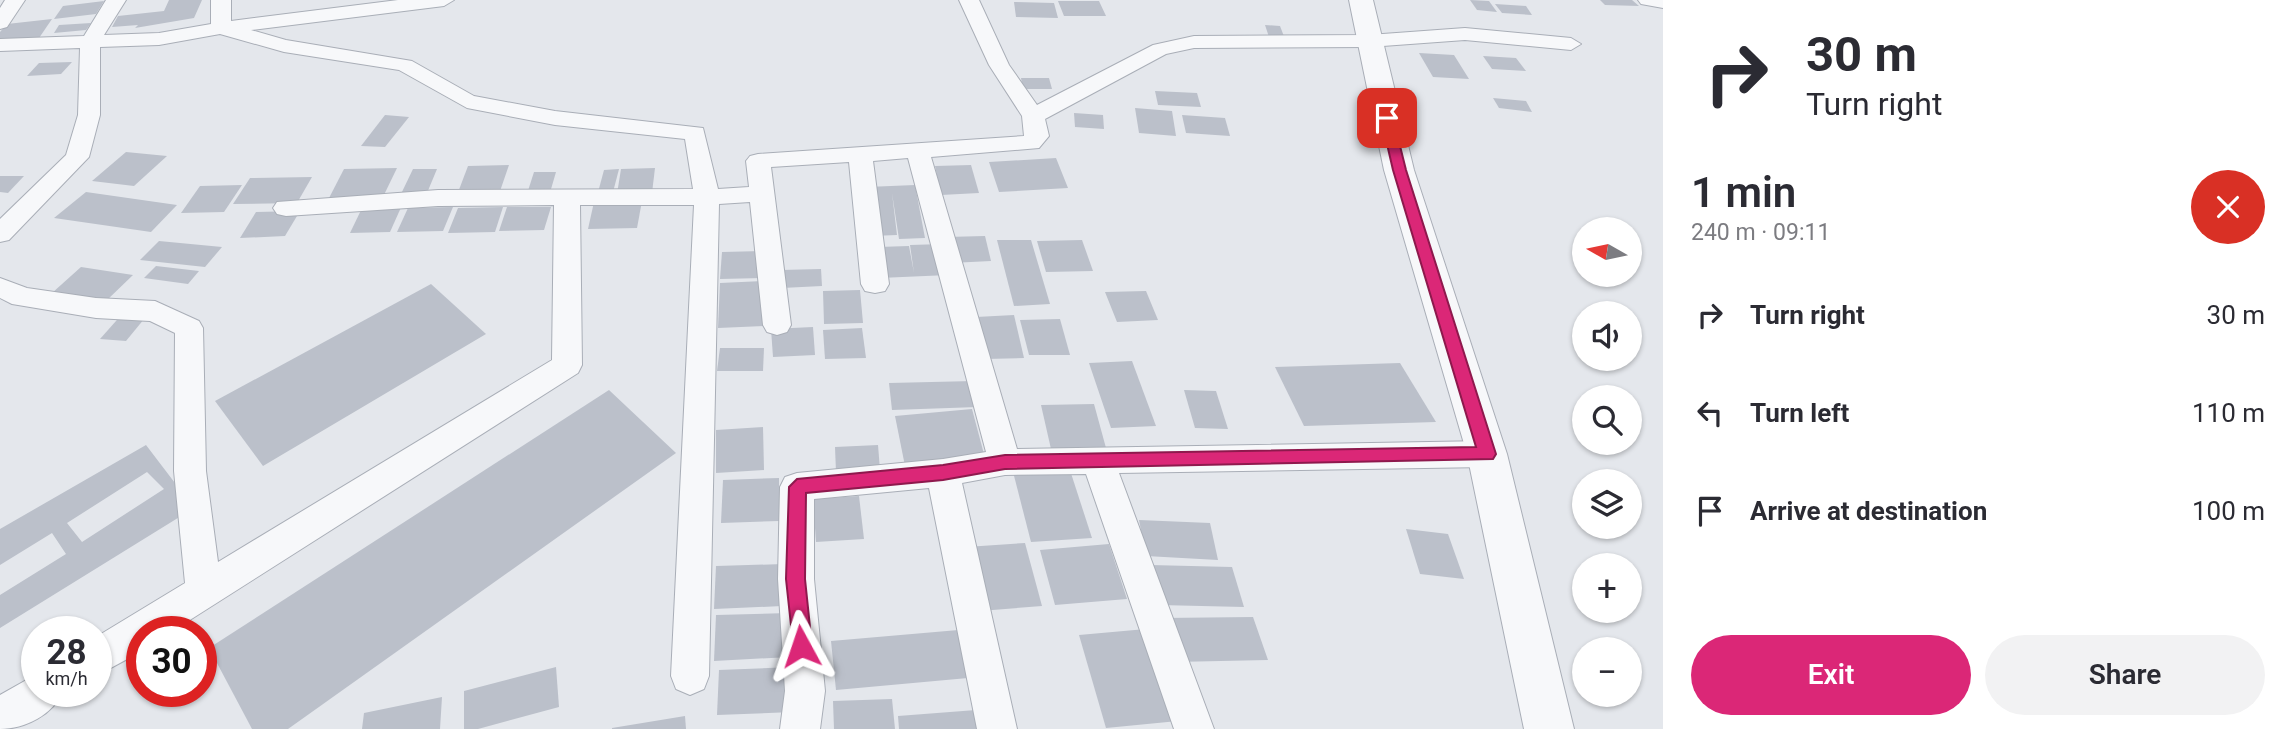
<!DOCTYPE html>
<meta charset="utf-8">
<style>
body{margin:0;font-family:Roboto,sans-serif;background:#f2f2f3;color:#2b2b33;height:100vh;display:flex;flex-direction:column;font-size:26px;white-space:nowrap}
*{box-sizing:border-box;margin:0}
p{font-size:23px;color:#7c7c81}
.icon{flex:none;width:38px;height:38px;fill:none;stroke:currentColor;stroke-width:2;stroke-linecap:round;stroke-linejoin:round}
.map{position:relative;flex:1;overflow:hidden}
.side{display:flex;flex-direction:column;background:#fff;width:630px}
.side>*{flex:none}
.hud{background:#fff;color:#2b2b33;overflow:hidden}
.needle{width:46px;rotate:279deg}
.tools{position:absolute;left:1572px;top:217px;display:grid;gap:14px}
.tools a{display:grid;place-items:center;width:70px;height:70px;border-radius:50%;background:#fff;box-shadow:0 2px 5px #0004;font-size:35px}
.speed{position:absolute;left:21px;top:616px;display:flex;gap:14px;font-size:35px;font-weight:700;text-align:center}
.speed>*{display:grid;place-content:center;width:91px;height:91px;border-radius:50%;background:#fff;box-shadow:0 2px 5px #0004;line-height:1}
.speed small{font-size:18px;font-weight:400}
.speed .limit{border:10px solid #d22;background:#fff;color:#111}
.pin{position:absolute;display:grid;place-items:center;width:60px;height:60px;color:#fff;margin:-30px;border-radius:14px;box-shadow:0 4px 10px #0006}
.me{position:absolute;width:77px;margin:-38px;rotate:355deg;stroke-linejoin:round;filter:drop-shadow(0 0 5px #0008)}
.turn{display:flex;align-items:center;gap:24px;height:147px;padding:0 28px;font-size:32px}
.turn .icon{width:91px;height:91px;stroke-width:2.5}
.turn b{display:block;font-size:49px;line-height:60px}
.round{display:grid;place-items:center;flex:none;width:74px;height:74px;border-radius:37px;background:#f2f2f3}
.head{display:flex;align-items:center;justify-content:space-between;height:119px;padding:0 28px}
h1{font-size:42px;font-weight:600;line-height:52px}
.button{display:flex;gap:14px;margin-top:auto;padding:14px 28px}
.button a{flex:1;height:80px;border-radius:42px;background:#db2777;color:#fff;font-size:28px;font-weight:600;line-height:80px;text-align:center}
.button a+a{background:#f2f2f3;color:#2b2b33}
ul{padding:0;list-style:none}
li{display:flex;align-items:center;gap:21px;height:98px;padding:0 28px}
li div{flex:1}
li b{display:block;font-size:26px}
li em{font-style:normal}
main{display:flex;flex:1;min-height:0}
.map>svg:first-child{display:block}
.building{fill:#bbc0ca;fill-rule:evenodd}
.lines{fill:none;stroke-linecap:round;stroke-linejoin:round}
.minor-casing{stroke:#a9aeb7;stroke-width:2}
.tertiary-casing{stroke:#a9aeb7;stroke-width:2}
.minor{fill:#f7f8fa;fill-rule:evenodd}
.tertiary{fill:#f7f8fa;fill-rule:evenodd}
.route{fill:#db2777;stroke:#8e194d;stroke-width:2}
</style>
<main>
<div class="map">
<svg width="1663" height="729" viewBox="0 0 1663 729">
<rect width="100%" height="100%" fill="#e4e7ec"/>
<g class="building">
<polygon points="169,0 202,0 194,18 135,28 138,25 112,27 118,16 164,11"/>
<polygon points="1470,0 1489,1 1497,12 1477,10"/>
<polygon points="1600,0 1632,0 1639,6 1605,5"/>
<polygon points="104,1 96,14 54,19 63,6"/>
<polygon points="1058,1 1099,1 1106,16 1064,16"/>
<polygon points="1014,2 1054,3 1058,18 1016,17"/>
<polygon points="1495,4 1526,6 1532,15 1502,13"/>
<polygon points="52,19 39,38 0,41 0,32 7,24"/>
<polygon points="91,23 86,30 54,33 59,25"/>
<polygon points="1265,25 1280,26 1285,39 1269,37"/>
<polygon points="1419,53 1454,55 1469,79 1433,77"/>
<polygon points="1483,56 1516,58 1526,71 1492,69"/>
<polygon points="72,62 61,74 27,76 39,63"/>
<polygon points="1021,78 1049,78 1052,89 1023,89"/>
<polygon points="1155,91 1197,93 1201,107 1158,105"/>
<polygon points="1493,98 1526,101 1532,112 1499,108"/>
<polygon points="1135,108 1172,111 1176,136 1139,133"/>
<polygon points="1074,113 1103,115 1104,129 1075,127"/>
<polygon points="385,115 409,117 385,147 361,146"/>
<polygon points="1182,115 1225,118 1230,136 1186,133"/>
<polygon points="126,152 167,156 134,186 92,181"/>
<polygon points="1056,158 1068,188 999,192 989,162"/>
<polygon points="509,165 499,194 457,195 468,166"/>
<polygon points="971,165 979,193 941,195 935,166"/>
<polygon points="397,168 382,199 328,200 344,169"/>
<polygon points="655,168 652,193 617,194 621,169"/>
<polygon points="413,169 437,169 427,193 401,194"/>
<polygon points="619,169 612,196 597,196 604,170"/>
<polygon points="534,172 556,172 549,196 526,197"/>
<polygon points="0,176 24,176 8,193 0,192"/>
<polygon points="312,177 297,203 233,204 250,178"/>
<polygon points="242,185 224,212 181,213 200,186"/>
<polygon points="915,185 925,238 899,239 892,193 897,235 872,236 867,187"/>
<polygon points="86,192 177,205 151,232 54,218"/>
<polygon points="642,201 637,228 588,229 594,202"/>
<polygon points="403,203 390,232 350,233 364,204"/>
<polygon points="453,207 443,231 397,232 408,208"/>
<polygon points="503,207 495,232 448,233 458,208"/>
<polygon points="507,207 551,207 544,230 499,231"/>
<polygon points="300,211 285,236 240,238 256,212"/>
<polygon points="985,236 991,261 951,263 946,237"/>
<polygon points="997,240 1031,240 1050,304 1014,306"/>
<polygon points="1082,240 1093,271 1046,272 1037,241"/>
<polygon points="159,241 222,247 205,267 140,260"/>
<polygon points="943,244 948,275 880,278 878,247 909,246 914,273 910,245"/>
<polygon points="763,251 763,278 720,279 722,252"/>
<polygon points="156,266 199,271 188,284 144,278"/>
<polygon points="81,267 133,275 106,301 52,293"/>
<polygon points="821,269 822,286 782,288 781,270"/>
<polygon points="763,281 764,326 718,328 720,283"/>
<polygon points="431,284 486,334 263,466 215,401"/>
<polygon points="860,290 863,323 824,324 823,291"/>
<polygon points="1146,291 1158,320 1117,322 1105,292"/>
<polygon points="124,312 149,313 126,341 100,339"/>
<polygon points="1014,315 1024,358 985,359 976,317"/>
<polygon points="1060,319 1070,355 1029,355 1020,320"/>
<polygon points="813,327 815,355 773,357 771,329"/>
<polygon points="862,328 866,358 825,359 823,330"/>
<polygon points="720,348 764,348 763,371 717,371"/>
<polygon points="1132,361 1156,426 1111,428 1089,363"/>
<polygon points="1400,363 1436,422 1304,426 1275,367"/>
<polygon points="974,381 978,407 892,410 889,383"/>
<polygon points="609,390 676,453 288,729 252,729 209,648"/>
<polygon points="1184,390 1216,391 1228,429 1195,428"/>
<polygon points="1094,404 1106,448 1051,449 1041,405"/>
<polygon points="972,409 985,458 905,466 895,416"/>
<polygon points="763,427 764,470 716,473 716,430"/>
<path d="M146,445l48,63 -194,120v-33l66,-41 -14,-21 -52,32v-36zM147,472l17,17 -82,53 -15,-19z"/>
<polygon points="878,445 880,470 836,472 835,447"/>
<polygon points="1068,464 1092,538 1031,542 1012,468"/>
<polygon points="779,478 779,521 721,523 723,480"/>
<polygon points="859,496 864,539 816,542 813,499"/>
<polygon points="1139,520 1210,523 1218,560 1146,556"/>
<polygon points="1406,529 1448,534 1464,579 1420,574"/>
<polygon points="1025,543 1042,606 980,611 966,547"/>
<polygon points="1109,544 1127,599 1055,605 1040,550"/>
<polygon points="783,564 782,606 714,609 716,566"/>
<polygon points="1150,565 1232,567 1244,607 1159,605"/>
<polygon points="789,613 790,657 714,661 716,615"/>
<polygon points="1253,617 1268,660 1174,662 1162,618"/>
<polygon points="970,629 979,677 836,690 831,641"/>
<polygon points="1146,629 1178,721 1106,728 1079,635"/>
<polygon points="556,667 559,707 478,729 464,729 464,691"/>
<polygon points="792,667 793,712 717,715 719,670"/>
<polygon points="442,697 440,729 362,729 364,713"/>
<polygon points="892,699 895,729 834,729 833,701"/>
<polygon points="976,710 979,729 899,729 898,716"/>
<polygon points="685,716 686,729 612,729 612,728"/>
</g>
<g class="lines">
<defs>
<g id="minor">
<polygon points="5,0 25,0 7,27 0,29 0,8"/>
<polygon points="106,0 126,0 104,35 159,33 211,24 211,0 231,0 231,21 398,0 454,0 444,6 251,30 286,40 412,61 474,96 555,111 703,128 718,189 749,187 746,161 750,156 758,154 1024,136 1022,116 989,65 959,0 979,0 1009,65 1037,105 1153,45 1194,36 1369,35 1465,28 1571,38 1581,44 1571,50 1465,40 1369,47 1194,48 1166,54 1045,119 1049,136 1039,148 931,157 1017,449 1487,441 1498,445 1503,454 1498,463 1487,467 1119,473 1214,729 1174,729 1086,474 1005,475 962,483 1017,729 977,729 929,488 814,499 814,579 825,691 820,729 780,729 785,691 778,579 780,487 785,477 797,473 943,459 986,452 908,158 873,161 889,284 885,291 875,293 865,291 861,284 849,162 771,167 791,325 787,332 777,335 767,332 763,325 750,202 719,204 709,676 704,689 690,695 676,689 671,676 694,205 580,205 582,365 578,373 171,632 142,632 142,651 96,676 96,637 185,583 174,471 175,333 150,321 96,318 12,304 0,298 0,278 27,288 96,298 155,301 199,321 203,328 206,471 218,562 552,360 554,205 438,206 286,216 277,214 273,208 277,202 438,190 693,189 685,139 555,125 467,108 399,70 284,52 220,34 159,45 100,47 100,115 89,157 9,240 0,242 0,219 66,155 78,115 80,48 0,51 0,39 84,36"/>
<polygon points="1638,0 1663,0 1663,8 1641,4"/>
<path d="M37,674v17h26c-10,24 -38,38 -63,38v-34z"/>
</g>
<polygon id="tertiary" points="1349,0 1373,0 1414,170 1507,454 1574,729 1524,729 1467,454 1384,170"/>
</defs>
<use href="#minor" class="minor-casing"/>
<use href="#tertiary" class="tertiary-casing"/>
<use href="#minor" class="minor"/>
<use href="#tertiary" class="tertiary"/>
</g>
<polygon class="route" points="1387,115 1393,118 1406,170 1496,454 1493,459 1005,469 943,480 806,493 805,579 812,646 809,653 801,656 794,653 786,579 789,487 797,479 943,465 1005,455 1476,447 1393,170 1381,118"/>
</svg>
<div class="tools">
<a><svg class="needle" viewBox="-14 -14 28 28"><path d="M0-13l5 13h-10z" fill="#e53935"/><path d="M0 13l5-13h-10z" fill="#7c7c81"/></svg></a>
<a><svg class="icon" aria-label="sound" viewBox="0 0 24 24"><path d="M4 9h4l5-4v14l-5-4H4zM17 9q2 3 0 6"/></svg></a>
<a><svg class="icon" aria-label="search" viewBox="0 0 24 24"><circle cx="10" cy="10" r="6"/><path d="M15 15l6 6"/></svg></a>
<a><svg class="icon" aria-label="layers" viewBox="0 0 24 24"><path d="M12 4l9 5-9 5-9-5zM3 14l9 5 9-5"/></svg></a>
<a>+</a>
<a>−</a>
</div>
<div class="speed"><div>28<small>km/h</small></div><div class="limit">30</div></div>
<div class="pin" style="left:1387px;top:118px;background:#d93025"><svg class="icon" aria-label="arrive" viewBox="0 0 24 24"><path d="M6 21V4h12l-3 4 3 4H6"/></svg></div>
<svg class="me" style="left:801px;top:646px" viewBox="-20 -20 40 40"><path d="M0-17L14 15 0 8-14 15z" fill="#db2777" stroke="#fff" stroke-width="4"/></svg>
</div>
<section class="side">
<div class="hud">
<div class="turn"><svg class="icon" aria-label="right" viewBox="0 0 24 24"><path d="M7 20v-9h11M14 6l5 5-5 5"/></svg><div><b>30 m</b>Turn right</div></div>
</div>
<div class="head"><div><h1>1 min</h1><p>240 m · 09:11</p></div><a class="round" style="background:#d93025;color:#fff"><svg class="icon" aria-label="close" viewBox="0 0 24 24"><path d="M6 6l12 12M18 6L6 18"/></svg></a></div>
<ul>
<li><svg class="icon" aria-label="right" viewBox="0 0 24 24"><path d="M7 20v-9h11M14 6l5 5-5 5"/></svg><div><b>Turn right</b></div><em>30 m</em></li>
<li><svg class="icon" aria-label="left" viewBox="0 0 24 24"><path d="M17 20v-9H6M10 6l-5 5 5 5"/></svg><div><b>Turn left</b></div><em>110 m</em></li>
<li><svg class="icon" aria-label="arrive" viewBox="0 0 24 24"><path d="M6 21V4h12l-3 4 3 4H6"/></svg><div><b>Arrive at destination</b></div><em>100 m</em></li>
</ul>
<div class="button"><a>Exit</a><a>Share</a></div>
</section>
</main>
